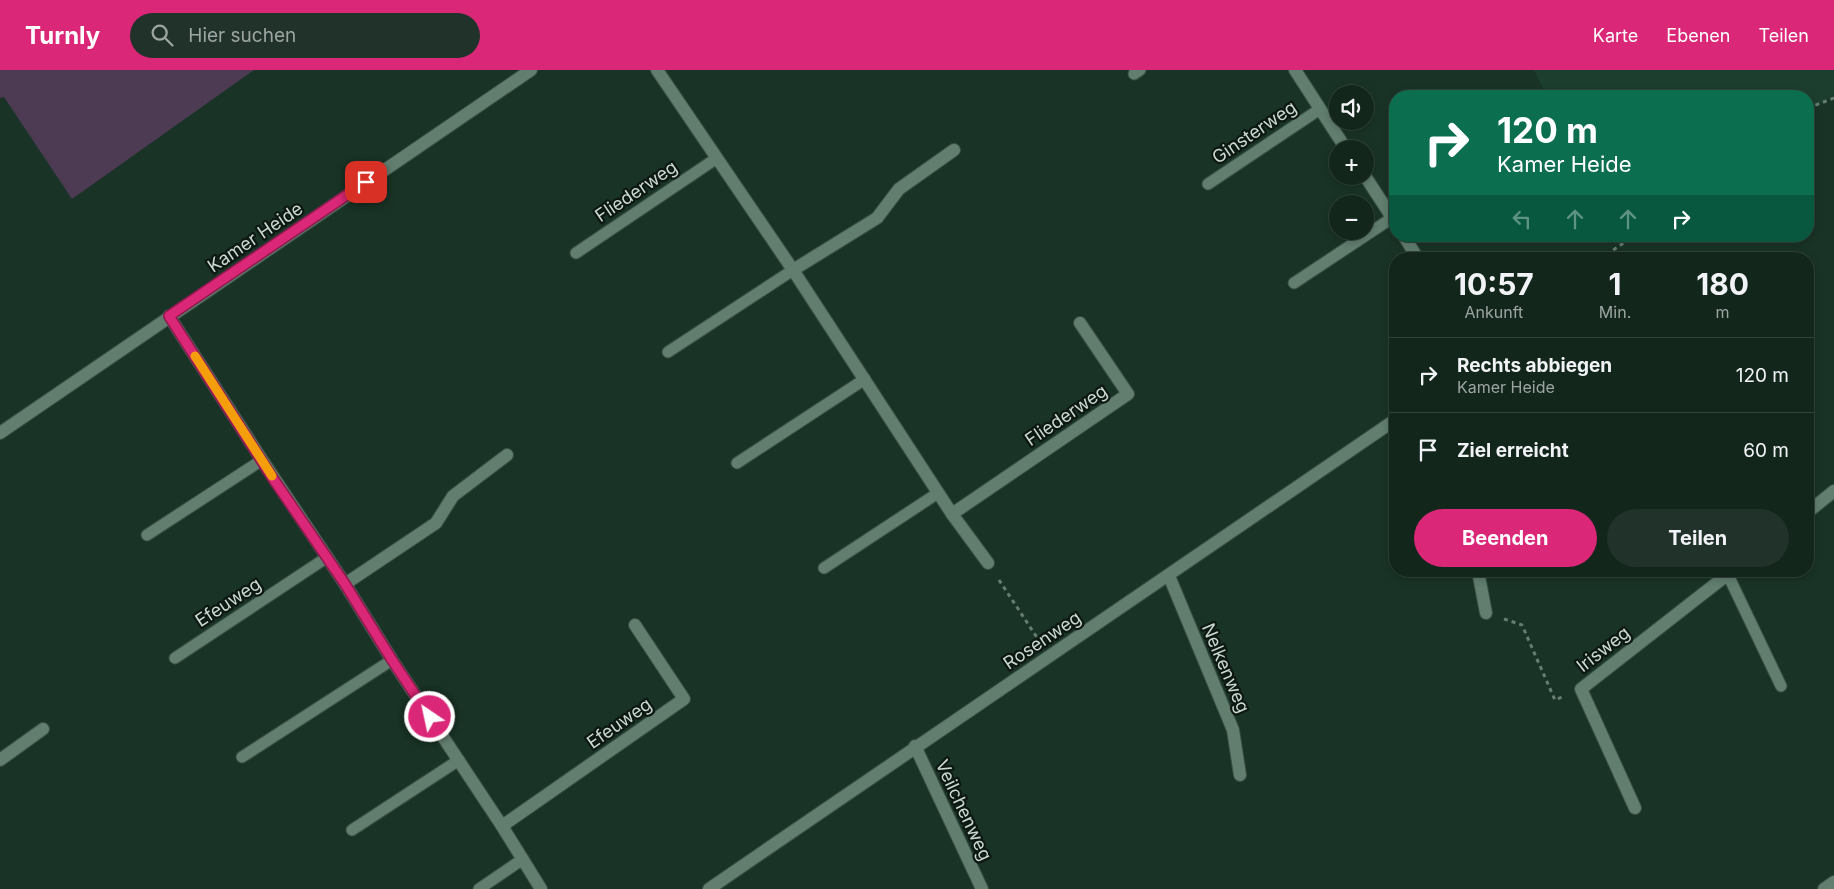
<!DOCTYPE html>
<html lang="de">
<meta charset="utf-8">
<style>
body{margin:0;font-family:Inter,sans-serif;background:#203229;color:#f1f3f6;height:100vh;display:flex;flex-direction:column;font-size:19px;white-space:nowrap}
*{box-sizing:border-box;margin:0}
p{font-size:16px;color:#9da5a3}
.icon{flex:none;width:28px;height:28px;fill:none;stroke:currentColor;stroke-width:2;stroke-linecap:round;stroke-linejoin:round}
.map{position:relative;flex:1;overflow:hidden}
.details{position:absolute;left:1389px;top:182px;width:425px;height:325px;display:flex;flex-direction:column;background:#13261c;border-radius:20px;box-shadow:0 2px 8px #0003,0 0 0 1px #32433b}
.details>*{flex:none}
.guide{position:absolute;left:1389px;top:20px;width:425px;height:152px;border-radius:20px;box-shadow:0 2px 8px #0003,0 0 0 1px #32433b;background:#0b6e4f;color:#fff;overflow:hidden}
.buttons{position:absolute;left:1329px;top:15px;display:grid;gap:10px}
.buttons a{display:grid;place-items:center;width:45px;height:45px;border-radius:50%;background:#13261c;box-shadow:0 2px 8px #0003,0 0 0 1px #32433b;font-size:25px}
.pin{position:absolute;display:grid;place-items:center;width:42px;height:42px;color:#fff;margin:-21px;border-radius:10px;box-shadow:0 2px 8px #0006}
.me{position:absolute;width:55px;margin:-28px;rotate:326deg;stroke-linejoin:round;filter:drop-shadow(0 0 4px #0008)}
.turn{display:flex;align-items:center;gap:18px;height:105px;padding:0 25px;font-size:22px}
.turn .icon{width:65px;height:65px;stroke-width:2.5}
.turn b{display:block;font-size:35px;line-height:42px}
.lanes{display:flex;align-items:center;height:48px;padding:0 25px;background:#0003;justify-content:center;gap:25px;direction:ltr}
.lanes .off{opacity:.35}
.eta{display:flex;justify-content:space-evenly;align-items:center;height:85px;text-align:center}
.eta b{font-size:30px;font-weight:700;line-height:35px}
.cta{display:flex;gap:10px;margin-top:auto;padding:10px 25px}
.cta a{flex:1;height:58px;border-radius:30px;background:#db2777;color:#fff;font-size:20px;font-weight:700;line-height:58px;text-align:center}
.cta a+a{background:#203229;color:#f1f3f6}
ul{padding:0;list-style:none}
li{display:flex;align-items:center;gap:15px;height:75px;padding:0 25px;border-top:1px solid #32433b}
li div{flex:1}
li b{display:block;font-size:19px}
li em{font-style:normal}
header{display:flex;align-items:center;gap:30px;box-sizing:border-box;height:70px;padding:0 25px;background:#db2777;color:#fff}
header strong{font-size:24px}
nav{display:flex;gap:28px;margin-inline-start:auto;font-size:18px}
.search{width:350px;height:45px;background:#203229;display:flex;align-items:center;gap:12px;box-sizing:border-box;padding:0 18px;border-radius:28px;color:#9da5a3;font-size:19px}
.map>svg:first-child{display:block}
.built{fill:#1c3e2e}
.green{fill:#4d3a53}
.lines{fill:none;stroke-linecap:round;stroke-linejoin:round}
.service-casing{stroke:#3a5045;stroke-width:13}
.minor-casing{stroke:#3a5045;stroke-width:14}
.secondary-casing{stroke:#3a5045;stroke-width:14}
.path{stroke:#687d72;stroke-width:3;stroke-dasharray:4 4;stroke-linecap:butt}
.service{stroke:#617e6f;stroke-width:11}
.minor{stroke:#617e6f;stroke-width:12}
.secondary{stroke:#617e6f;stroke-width:12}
.route-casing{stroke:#8e194d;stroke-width:12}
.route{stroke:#db2777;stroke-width:9}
.slow{stroke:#f59e0b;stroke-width:9}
.labels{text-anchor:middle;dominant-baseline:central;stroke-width:4.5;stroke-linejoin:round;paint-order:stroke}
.street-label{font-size:18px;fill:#cad9d1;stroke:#0d1812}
</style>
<header>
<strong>Turnly</strong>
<div class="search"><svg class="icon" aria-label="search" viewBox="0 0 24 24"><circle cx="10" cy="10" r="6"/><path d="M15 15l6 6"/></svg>Hier suchen</div>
<nav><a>Karte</a><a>Ebenen</a><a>Teilen</a></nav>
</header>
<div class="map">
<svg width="1834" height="819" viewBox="0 0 1834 819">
<rect width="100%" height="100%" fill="#193326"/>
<polygon class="built" points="1534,0 1834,0 1834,25 1808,42 1808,26 1546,26"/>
<polygon class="green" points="0,0 254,0 72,129 4,27 0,28"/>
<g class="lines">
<defs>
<g id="service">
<polyline points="1134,4 1140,0"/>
<polyline points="1208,114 1320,39"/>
<polyline points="576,183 717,88"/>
<polyline points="1294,213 1392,148"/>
<polyline points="668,282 793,200"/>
<polyline points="737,393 865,309"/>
<polyline points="147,465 262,390"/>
<polyline points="824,498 938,423"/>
<polyline points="1728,505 1781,616"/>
<polyline points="175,588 326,488"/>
<polyline points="242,687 392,590"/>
<polyline points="352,760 459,690"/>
<polyline points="479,819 523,789"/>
</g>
<g id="minor">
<polyline points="657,0 793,200 952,444 988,493"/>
<polyline points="1295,0 1346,79"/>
<polyline points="1365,106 1395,152"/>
<polyline points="1404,166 1418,189"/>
<polyline points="793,200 877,148 899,119 954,80"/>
<polyline points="169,246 262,390 345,514 392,590 502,756 541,819"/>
<polyline points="0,363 531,0"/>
<polyline points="1808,442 1834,421"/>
<polyline points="952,444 1128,324 1080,253"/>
<polyline points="1478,501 1486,543"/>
<polyline points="1169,506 1233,660 1240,705"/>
<polyline points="345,514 436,453 453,426 507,385"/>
<polyline points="915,676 982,819"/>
<polyline points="0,690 43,659"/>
<polyline points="1635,738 1581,619 1732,501"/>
<polyline points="502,756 684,629 635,555"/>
<path d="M709,819c228,-157 458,-311 686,-469"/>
</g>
<polyline id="secondary" points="1824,819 1834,812"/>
</defs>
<use href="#service" class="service-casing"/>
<use href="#minor" class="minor-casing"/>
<use href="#secondary" class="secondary-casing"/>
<g class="path">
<polyline points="1808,38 1834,28"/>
<polyline points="1600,189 1634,166"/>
<polyline points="1808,240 1815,237"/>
<polyline points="999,510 1038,569"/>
<polyline points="1504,549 1522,555 1555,630 1562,627"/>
</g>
<use href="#service" class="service"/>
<use href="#minor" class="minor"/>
<use href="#secondary" class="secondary"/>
</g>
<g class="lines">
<defs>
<polyline id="route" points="366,112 169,246 272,407 345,514 392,590 430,647"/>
</defs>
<use href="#route" class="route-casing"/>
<use href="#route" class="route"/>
<polyline class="slow" points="195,286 272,406"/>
</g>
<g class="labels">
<g class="street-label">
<text transform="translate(1254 62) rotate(-34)">Ginsterweg</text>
<text transform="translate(636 121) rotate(-34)">Fliederweg</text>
<text transform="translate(255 167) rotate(-34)">Kamer Heide</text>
<text transform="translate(1066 345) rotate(-34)">Fliederweg</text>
<text transform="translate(228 532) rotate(-33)">Efeuweg</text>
<text transform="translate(1042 570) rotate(-34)">Rosenweg</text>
<text transform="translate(1603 579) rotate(-38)">Irisweg</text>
<text transform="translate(1226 598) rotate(67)">Nelkenweg</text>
<text transform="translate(619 653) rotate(-35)">Efeuweg</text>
<text transform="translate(964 740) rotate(65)">Veilchenweg</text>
</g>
</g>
</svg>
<div class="buttons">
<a><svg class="icon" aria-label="sound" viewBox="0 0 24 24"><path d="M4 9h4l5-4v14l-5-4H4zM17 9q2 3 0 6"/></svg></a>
<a>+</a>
<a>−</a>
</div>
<div class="pin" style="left:366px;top:112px;background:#d93025"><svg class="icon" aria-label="arrive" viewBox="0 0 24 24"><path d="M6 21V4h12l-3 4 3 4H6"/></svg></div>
<svg class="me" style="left:430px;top:647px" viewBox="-20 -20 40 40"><circle r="17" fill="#db2777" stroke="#fff" stroke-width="3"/><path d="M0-11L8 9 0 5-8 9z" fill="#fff"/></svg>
<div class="guide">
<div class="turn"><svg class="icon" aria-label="right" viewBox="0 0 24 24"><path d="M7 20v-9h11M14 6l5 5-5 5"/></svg><div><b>120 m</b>Kamer Heide</div></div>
<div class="lanes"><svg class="icon off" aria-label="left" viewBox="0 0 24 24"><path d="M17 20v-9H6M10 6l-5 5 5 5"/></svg><svg class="icon off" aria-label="ahead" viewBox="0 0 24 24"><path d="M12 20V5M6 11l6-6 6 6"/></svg><svg class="icon off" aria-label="ahead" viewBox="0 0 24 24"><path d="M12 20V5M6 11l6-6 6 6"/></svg><svg class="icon" aria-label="right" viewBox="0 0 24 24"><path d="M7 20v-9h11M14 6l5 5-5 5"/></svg></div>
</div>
<section class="details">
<div class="eta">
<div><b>10:57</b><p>Ankunft</p></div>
<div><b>1</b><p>Min.</p></div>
<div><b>180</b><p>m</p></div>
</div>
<ul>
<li><svg class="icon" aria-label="right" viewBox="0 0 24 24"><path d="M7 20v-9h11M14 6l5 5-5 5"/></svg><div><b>Rechts abbiegen</b><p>Kamer Heide</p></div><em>120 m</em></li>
<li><svg class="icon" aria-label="arrive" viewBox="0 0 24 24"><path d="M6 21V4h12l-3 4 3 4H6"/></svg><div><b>Ziel erreicht</b></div><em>60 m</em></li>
</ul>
<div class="cta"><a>Beenden</a><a>Teilen</a></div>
</section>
</div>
